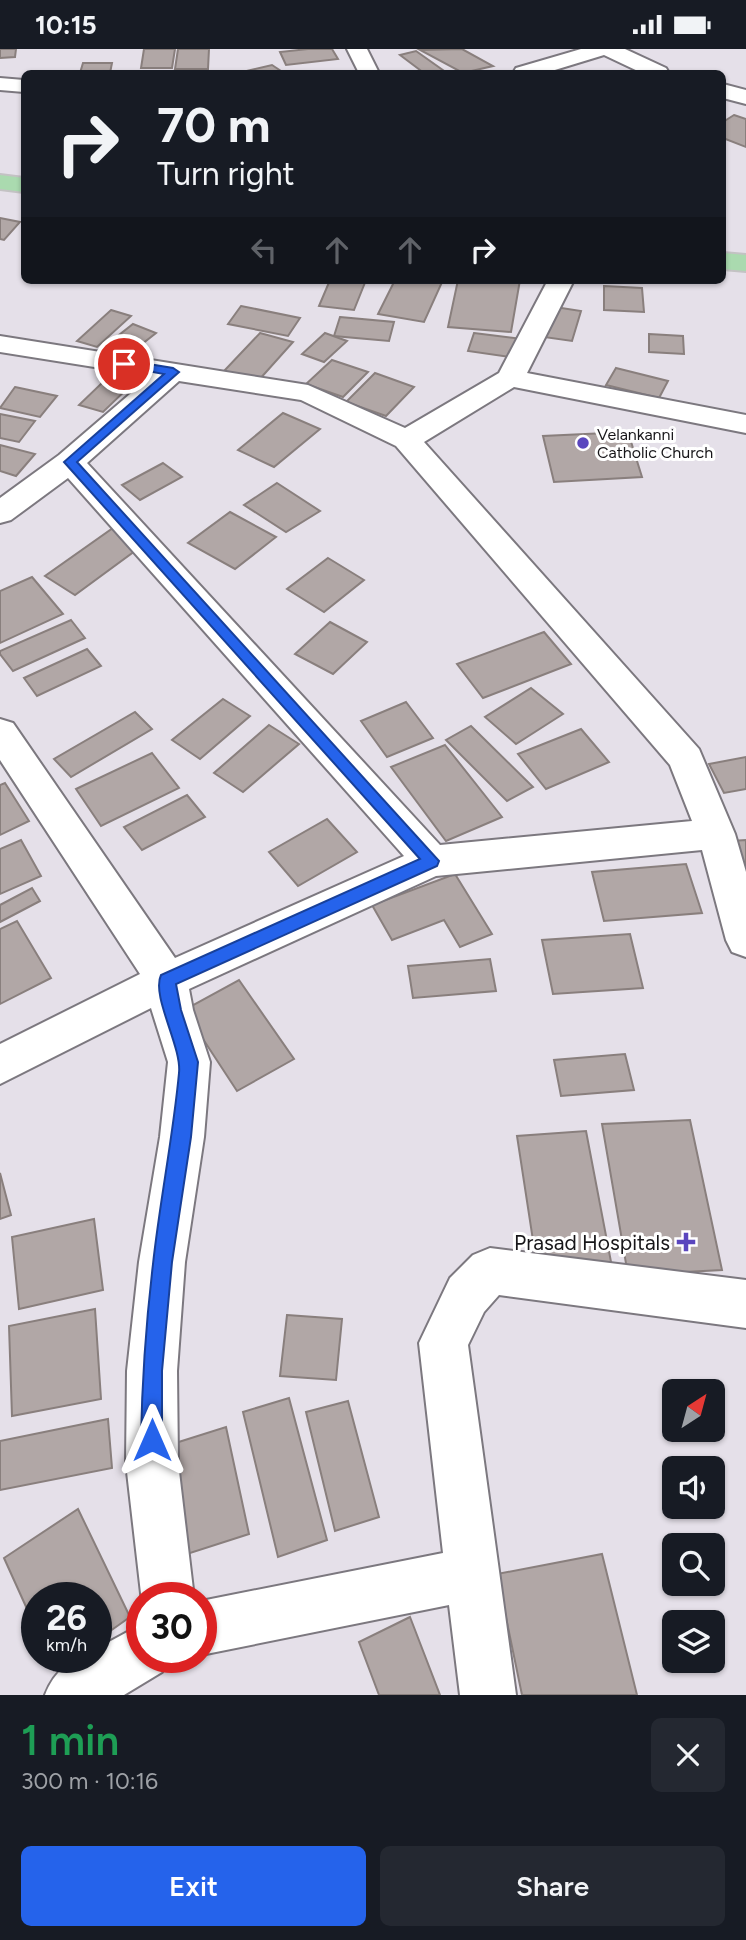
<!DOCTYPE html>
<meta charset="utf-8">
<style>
body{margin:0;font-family:Figtree,sans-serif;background:#242831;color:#f1f3f6;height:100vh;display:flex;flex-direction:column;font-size:26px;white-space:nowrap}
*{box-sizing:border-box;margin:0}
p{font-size:23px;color:#9ea1a6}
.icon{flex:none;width:38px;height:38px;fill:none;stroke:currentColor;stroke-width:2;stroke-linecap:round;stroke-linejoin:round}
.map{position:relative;height:1646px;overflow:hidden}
.details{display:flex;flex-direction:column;background:#171b24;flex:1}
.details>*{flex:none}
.guide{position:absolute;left:21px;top:21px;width:705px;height:214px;border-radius:10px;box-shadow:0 2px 5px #0004;background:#171b24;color:#f1f3f6;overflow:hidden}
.needle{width:46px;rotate:36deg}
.buttons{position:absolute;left:662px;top:1330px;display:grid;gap:14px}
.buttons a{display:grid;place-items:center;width:63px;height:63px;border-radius:10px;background:#171b24;box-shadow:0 2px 5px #0004;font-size:35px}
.speed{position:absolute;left:21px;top:1533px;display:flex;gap:14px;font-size:35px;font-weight:700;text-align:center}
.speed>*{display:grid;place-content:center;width:91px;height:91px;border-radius:50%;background:#171b24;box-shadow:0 2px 5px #0004;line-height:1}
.speed small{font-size:18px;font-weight:400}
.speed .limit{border:10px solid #d22;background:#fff;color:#111}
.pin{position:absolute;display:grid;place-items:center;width:60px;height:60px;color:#fff;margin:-30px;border:4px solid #fff;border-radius:50%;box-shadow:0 2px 7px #0007}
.me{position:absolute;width:77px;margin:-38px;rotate:0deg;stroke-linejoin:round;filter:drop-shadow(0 0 5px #0008)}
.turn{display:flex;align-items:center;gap:24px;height:147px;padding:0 21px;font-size:32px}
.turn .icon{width:91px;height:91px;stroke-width:2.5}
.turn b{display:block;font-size:49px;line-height:60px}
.lanes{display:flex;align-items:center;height:66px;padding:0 21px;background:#0003;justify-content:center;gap:35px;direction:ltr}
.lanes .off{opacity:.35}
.round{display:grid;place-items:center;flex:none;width:74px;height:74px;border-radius:10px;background:#242831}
.headline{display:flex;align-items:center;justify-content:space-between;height:119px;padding:0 21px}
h1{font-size:42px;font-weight:600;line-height:52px;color:#1e9e55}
.primary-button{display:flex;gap:14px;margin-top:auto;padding:14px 21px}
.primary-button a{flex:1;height:80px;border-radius:10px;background:#2563eb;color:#fff;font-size:28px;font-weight:600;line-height:80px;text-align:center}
.primary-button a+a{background:#242831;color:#f1f3f6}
.status{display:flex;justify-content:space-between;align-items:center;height:49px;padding:0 35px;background:#171b24;direction:ltr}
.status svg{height:19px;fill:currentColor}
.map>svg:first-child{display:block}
.building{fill:#b1a7a6;stroke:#897f7d;stroke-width:2}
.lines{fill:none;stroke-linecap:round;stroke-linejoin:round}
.minor-casing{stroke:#7c787f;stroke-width:4}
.primary-casing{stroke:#c3c2c3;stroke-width:4}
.minor{fill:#fff;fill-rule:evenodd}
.primary{fill:#aadaaf;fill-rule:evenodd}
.route{fill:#2563eb;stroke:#184099;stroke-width:2}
.poi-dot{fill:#5a46be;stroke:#fff;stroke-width:2.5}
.labels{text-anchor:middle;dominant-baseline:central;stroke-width:6;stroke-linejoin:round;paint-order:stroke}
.far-poi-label{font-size:16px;fill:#171619;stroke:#fff;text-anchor:start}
.near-poi-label{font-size:21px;fill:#171619;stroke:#fff;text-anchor:end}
</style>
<div class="status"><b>10:15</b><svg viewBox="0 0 49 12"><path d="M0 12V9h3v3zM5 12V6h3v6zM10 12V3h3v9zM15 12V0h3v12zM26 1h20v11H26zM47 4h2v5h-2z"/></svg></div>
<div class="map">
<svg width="746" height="1646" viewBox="0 0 746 1646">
<rect width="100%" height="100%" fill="#e5e0e9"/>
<g class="building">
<polygon points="0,0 16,0 15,8 0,9"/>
<polygon points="144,0 175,0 172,19 141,19"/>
<polygon points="178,0 209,0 208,20 175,20"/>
<polygon points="308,0 332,0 338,10 286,16 280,3"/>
<polygon points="462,0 493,17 463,24 420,1"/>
<polygon points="416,2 447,24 424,24 400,6"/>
<polygon points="83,14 112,14 110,24 80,24"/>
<polygon points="272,16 284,24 238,24"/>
<polygon points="734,66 746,70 746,98 723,89 723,73"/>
<polygon points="0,169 20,173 4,191 0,190"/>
<polygon points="330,231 366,231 354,261 319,257"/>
<polygon points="395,231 443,231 424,273 378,265"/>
<polygon points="458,231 520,231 511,283 448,278"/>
<polygon points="604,237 642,239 644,263 604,261"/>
<polygon points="241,257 300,269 288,287 228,275"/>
<polygon points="555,258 581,262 572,292 544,288"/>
<polygon points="111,261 131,267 97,298 77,292"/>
<polygon points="340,268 394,273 389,292 334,287"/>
<polygon points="133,275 156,284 128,306 105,297"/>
<polygon points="260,284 293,293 258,332 224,322"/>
<polygon points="325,284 347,292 324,313 302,305"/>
<polygon points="474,284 523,290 517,309 468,302"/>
<polygon points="649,285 683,287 684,305 649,303"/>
<polygon points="332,311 368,323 343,348 306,335"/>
<polygon points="616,319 668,332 659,349 606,336"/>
<polygon points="375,324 414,338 386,367 346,353"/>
<polygon points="106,330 130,337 103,363 79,356"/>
<polygon points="15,338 57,347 40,368 0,359"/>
<polygon points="283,364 320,380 274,418 238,401"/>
<polygon points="0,365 35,372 19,393 0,389"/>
<polygon points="628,383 642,428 554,433 543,387"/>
<polygon points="0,396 35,405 16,427 0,422"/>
<polygon points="163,414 182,428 140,451 122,436"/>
<polygon points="277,434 320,462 286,483 244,456"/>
<polygon points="230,463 276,488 235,520 188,494"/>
<polygon points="113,479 143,496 75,546 45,527"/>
<polygon points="328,509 364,531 324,563 287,540"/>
<polygon points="32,528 63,565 0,594 0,542"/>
<polygon points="71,571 85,589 13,622 0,605 0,602"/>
<polygon points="330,573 367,593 333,625 295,605"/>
<polygon points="544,583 571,615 483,649 457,615"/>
<polygon points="87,600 101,617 37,647 24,629"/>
<polygon points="531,639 563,665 516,695 485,668"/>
<polygon points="223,650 250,667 200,710 172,691"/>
<polygon points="406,653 433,689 387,708 361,672"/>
<polygon points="135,663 152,680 71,728 54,710"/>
<polygon points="269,676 299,695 243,743 214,724"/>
<polygon points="471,677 533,738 507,752 446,691"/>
<polygon points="581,680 609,713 546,740 518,705"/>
<polygon points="445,696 502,768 446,792 391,718"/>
<polygon points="152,704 179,739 101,777 76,740"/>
<polygon points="746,708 746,740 724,744 709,715"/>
<polygon points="5,734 29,772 0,786 0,736"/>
<polygon points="187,746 205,768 142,801 124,778"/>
<polygon points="327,770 357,803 298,837 269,803"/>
<polygon points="21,791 41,827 0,845 0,800"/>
<polygon points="746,791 746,836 732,792"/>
<polygon points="686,815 702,864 604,872 592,823"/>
<polygon points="455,825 492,885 460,898 444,871 392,891 372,856"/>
<polygon points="32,839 40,852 0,873 0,856"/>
<polygon points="17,872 51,929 0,955 0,880"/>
<polygon points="630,885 643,939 553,945 542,891"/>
<polygon points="490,910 496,942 413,949 408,917"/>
<polygon points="239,931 294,1010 237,1042 184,961"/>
<polygon points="625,1005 634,1041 561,1047 554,1011"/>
<polygon points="690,1071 722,1221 628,1226 602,1075"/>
<polygon points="586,1082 612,1218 538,1224 517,1087"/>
<polygon points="0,1124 11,1166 0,1170"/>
<polygon points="94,1170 103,1241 19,1260 12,1188"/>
<polygon points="95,1260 101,1350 12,1367 9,1277"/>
<polygon points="287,1266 342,1270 336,1331 280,1327"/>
<polygon points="289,1349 327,1491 278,1508 243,1363"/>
<polygon points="348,1352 379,1468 335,1482 306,1363"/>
<polygon points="108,1370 112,1419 0,1441 0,1392"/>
<polygon points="226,1378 249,1485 187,1505 166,1397"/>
<polygon points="78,1460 130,1568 96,1592 96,1549 37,1549 37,1582 4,1509"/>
<polygon points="602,1505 637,1646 522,1646 497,1525"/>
<polygon points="410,1568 440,1646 379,1646 359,1593"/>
<polygon points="48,1608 73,1608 54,1621"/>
</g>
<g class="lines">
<defs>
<g id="minor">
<polygon points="347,0 367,0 379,24 359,24"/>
<polygon points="581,0 625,0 666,19 669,24 642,24 604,6 545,24 513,24 516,19"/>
<polygon points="0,29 24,31 24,43 0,41"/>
<polygon points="723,35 746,41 746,55 723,49"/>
<path d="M548,231h26l-47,93 219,42v18l-232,-46 -90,55 275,307 36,85 11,38v85l-14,-5 -6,-12 -24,-90 -266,26 -247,113 4,21 17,52 -6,75 -19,125 -8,109 1,92 16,135h-52v4l-16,-139 1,-92 12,-109 21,-125 8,-75 -17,-54 -151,76v-40l140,-70 -140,-214v-41l13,4 162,235 229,-102 -336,-378 -57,42 -11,3v-25l59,-43 92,-79 -151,-24v-16l308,49 97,43 94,-55zM179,332l122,19 95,46 274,319 22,56 -252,24 -353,-382z"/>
<polygon points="490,1199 746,1231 746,1279 499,1246 484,1263 468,1296 516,1646 460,1646 449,1556 201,1606 201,1552 443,1504 419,1294 450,1229 473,1206"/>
<path d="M142,1575v33h25l-5,15 -38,23h-79c9,-23 25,-38 51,-38v-8z"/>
</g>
<g id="primary">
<polygon points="0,126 24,129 24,143 0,140"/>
<polygon points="723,204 746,206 746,222 723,220"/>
</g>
</defs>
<use href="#minor" class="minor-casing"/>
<use href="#primary" class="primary-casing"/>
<use href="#minor" class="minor"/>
<use href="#primary" class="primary"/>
</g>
<path class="route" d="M124,311l49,8 6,4 -102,90 362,399 -2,5 -261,118 5,26 17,52 -7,75 -19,125 -10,109v69l-3,8 -7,3 -8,-3 -3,-8c1,-59 5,-117 12,-176 7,-64 20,-127 26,-191 3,-26 -28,-77 -18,-98l259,-116 -356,-397 100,-88 -44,-8v-5z"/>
<g class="poi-dot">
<circle cx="583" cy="394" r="7"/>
<path d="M682.5 1182.5h7v7h7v7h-7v7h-7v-7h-7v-7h7z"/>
</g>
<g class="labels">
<g class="far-poi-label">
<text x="597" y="385">Velankanni<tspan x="597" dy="18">Catholic Church</tspan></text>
</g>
<g class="near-poi-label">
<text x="670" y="1193">Prasad Hospitals</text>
</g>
</g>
</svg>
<div class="buttons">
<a><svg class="needle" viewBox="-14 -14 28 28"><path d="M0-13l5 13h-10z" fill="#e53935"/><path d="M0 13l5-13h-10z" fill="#9ea1a6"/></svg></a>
<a><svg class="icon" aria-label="sound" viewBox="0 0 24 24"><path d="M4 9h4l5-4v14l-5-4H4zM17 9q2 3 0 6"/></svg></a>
<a><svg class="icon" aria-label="search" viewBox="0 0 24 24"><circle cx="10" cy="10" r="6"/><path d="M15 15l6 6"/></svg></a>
<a><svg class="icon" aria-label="layers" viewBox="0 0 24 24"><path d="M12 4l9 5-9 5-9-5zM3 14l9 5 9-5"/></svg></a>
</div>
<div class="speed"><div>26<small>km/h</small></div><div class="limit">30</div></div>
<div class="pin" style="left:124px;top:315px;background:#d93025"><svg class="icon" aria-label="arrive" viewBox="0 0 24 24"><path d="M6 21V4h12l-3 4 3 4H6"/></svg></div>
<svg class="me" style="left:152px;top:1391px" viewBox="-20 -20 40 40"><path d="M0-17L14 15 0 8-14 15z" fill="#2563eb" stroke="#fff" stroke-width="4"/></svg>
<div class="guide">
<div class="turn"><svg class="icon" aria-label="right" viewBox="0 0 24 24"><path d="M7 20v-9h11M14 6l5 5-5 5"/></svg><div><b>70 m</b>Turn right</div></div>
<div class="lanes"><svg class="icon off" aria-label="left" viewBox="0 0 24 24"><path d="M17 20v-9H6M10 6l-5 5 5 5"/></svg><svg class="icon off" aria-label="ahead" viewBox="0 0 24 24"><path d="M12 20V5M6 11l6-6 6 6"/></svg><svg class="icon off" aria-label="ahead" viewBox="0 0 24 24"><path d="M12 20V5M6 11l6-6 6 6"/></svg><svg class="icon" aria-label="right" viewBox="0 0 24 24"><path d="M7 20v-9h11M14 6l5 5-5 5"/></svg></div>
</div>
</div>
<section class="details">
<div class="headline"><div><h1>1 min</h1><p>300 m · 10:16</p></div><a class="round"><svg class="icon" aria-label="close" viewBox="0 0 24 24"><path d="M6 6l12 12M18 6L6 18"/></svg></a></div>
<div class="primary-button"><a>Exit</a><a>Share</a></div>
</section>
